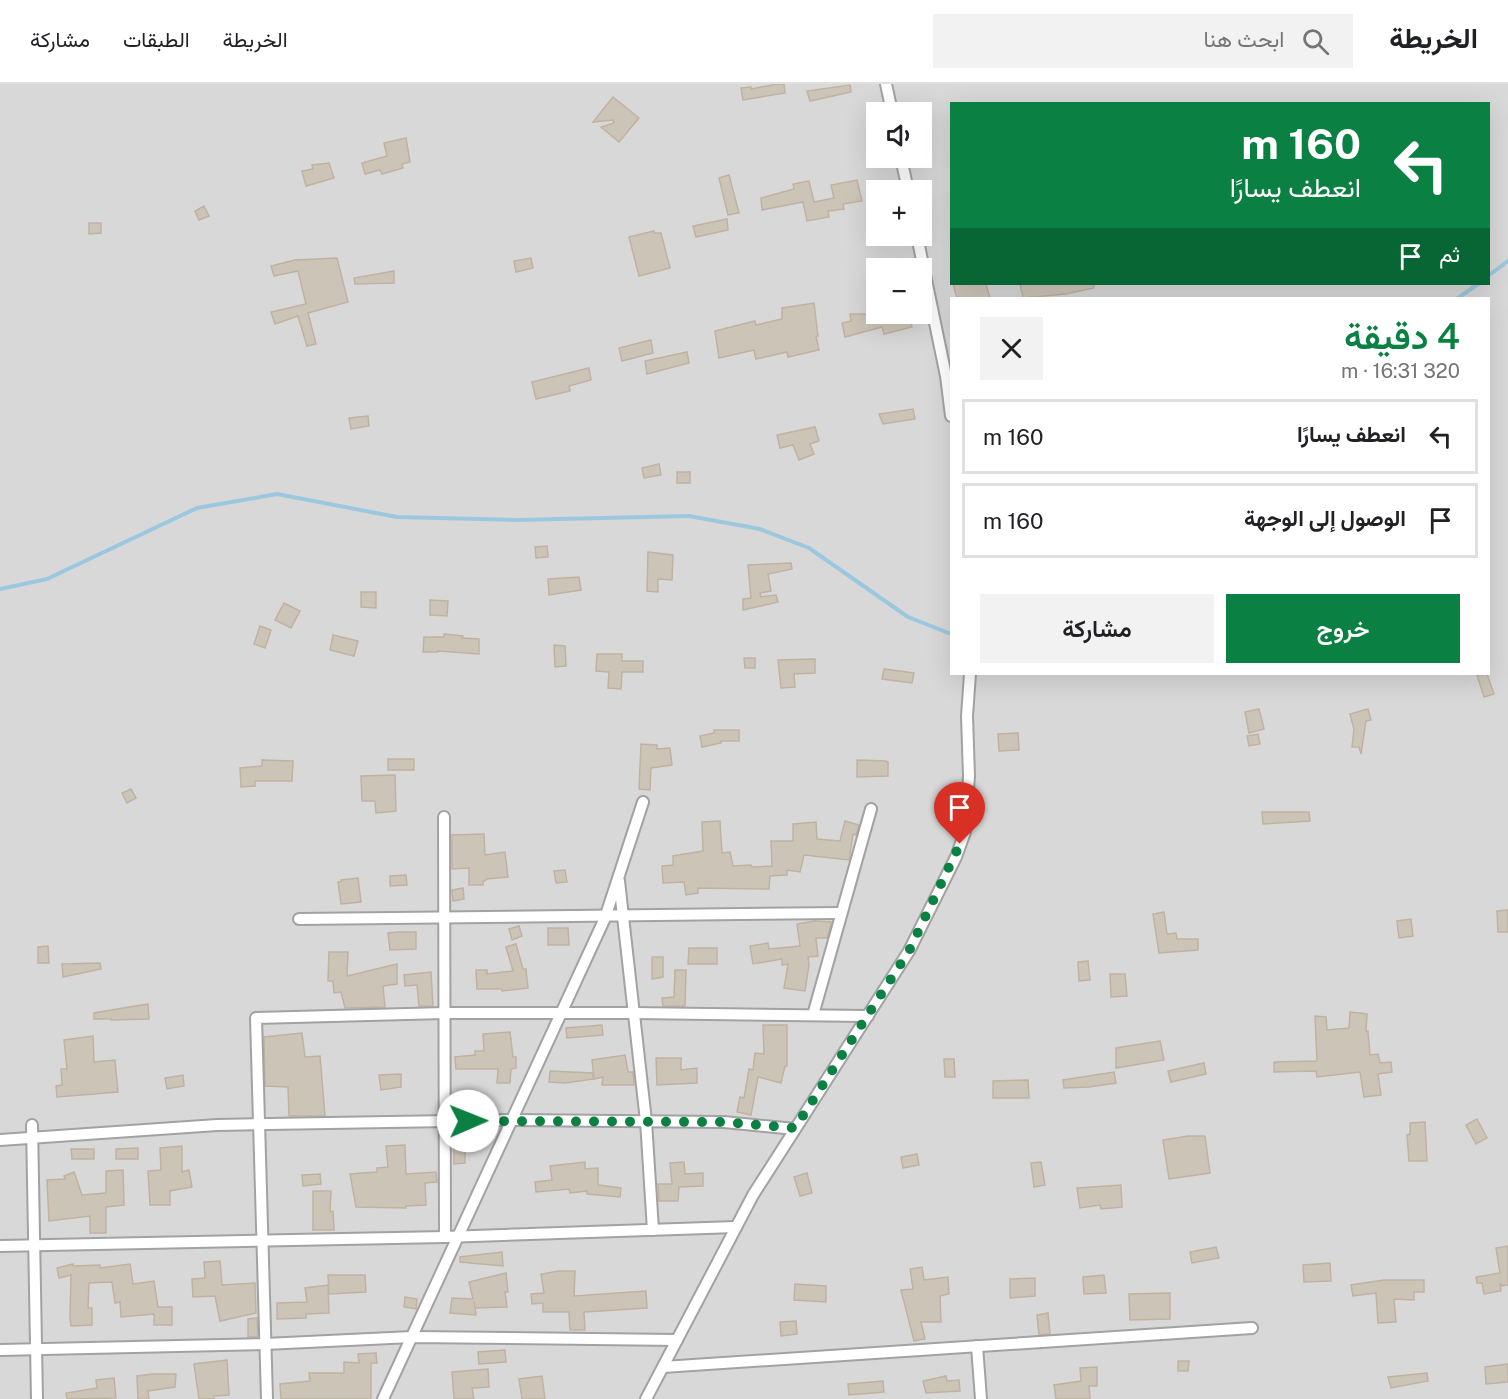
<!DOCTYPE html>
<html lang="ar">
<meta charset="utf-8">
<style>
body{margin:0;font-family:"Public Sans",Vazirmatn,sans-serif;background:#f2f2f2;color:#202124;direction:rtl;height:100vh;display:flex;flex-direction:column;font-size:22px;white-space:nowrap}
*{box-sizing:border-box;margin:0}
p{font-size:20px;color:#757577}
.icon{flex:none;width:33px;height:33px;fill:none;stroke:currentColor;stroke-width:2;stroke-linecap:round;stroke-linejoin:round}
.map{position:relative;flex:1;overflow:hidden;direction:ltr}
.sheet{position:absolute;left:950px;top:213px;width:540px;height:378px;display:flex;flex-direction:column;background:#fff;border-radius:0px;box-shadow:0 6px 24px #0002;direction:rtl}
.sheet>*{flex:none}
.guide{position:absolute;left:950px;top:18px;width:540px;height:183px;border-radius:0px;box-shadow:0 6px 24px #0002;direction:rtl;background:#0b8043;color:#fff;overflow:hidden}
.fabs{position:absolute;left:866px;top:18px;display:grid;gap:12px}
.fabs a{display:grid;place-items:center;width:66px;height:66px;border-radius:0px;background:#fff;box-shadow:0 6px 24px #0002;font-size:30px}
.pin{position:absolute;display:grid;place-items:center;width:51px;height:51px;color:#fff;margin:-62px -26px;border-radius:50% 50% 50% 0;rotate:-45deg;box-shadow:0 0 6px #0007}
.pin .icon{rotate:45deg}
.me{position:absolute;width:66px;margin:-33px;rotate:89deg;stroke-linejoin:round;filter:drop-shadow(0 0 4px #0008)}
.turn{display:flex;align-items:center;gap:21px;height:126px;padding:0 30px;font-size:27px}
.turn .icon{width:78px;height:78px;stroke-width:2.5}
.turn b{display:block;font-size:42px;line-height:51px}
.then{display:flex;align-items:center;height:57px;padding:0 30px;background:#0003;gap:12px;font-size:22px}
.round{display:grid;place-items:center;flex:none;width:63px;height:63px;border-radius:0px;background:#f2f2f2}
.summary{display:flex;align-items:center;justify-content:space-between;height:102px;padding:0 30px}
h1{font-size:36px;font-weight:600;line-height:45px;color:#0b8043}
.cta{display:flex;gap:12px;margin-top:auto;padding:12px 30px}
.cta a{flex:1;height:69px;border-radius:0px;background:#0b8043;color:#fff;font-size:24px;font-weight:600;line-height:69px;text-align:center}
.cta a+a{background:#f2f2f2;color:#202124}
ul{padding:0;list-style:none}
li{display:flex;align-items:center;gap:18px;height:75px;margin:0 12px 9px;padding:0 18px;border:3px solid #e0e0e0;border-radius:0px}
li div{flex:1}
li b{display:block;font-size:22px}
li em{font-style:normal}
header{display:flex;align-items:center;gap:36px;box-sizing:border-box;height:84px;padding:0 30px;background:#fff;border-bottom:2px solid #e0e0e0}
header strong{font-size:28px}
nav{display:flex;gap:33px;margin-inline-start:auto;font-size:21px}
.search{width:420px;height:54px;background:#f2f2f2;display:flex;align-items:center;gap:15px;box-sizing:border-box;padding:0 21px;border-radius:0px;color:#757577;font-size:22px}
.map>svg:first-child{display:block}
.residential{fill:#d9d8d8;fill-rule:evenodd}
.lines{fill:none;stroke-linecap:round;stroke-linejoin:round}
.stream{stroke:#9cc8df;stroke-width:4}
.building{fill:#cdc4b8;stroke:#c0b2a1;stroke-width:1.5}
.minor-casing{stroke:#a2a2a2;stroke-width:14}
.minor{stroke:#fff;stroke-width:10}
.route{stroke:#0b8043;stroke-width:10;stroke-dasharray:0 18}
</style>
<header>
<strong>الخريطة</strong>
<div class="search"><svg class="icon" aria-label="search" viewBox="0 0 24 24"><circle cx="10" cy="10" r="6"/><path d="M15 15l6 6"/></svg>ابحث هنا</div>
<nav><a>الخريطة</a><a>الطبقات</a><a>مشاركة</a></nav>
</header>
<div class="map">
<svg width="1508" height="1315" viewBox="0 0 1508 1315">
<rect width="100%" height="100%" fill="#eeeadf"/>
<path class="residential" d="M0,0h1508v1315h-1508zM951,20h537v180h-537zM876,28h45v46h-45zM876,106h45v46h-45zM876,184h45v46h-45zM951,214h537v376h-537z"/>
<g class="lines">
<g class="stream">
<polyline points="1488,192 1508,177"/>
<polyline points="1458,214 1478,200"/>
<polyline points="0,505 47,495 197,424 277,410 397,433 517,436 689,432 760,445 809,464 908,533 951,550"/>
</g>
</g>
<g class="building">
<polygon points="772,0 784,0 785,9 743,16 741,4 751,3 751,5 772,1"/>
<polygon points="850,1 851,8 810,17 807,7"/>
<polygon points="613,13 639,34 619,58 601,43 614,39 613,36 593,38"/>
<polygon points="406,54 410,78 402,80 403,84 382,90 380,86 365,90 362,79 387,72 384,59"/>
<polygon points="329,79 334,94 306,102 302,87 313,85 312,81"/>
<polygon points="729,91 739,129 728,131 719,94"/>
<polygon points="857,96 862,117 843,120 844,125 828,127 829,133 807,137 803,118 762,126 761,114 794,105 793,100 809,97 814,118 834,114 831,101"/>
<polygon points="204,122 209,132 199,136 195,127"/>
<polygon points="727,135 728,146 696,153 693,142"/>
<polygon points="89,139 101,139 101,149 89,150"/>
<polygon points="654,147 654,149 661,149 670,184 639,192 629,153"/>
<polygon points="337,174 348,218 308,229 316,260 307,262 298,232 275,240 271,228 306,220 298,187 274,192 271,182 295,176"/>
<polygon points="531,174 533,184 516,188 514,177"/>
<polygon points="394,187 394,199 355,200 354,194"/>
<polygon points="953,200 986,200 990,214 957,214"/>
<polygon points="1020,200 1094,200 1094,204 1066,210 1023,214"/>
<polygon points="814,219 818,252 816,252 819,266 788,273 787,268 756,275 754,266 719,274 715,247 755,237 756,241 782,235 782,224"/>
<polygon points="850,230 909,230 912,243 884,250 882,243 845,253 842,239 851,237"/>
<polygon points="651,256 653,269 622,277 619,264"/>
<polygon points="687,268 689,279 647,290 645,277"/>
<polygon points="589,284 591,296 569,302 570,307 536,315 532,298"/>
<polygon points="913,325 915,335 883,340 879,330"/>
<polygon points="368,332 369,342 351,345 349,334"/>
<polygon points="815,343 819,357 810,360 814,370 799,376 793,361 780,364 777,351"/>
<polygon points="659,380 661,391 644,394 642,384"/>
<rect x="677" y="388" width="13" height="11"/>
<polygon points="547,462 548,473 536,474 535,463"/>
<polygon points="648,468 673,471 672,496 658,495 658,508 647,507"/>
<polygon points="791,479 792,485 768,490 771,507 760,509 761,513 776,511 778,518 743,526 743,515 751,514 748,481"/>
<polygon points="579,493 581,506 549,511 548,495"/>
<polygon points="361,508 376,508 376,524 361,523"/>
<polygon points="430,516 448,517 447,532 430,531"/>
<polygon points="284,519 300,527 291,544 275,536"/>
<polygon points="260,542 271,546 265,564 254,560"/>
<polygon points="444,550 463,552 462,554 479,555 479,570 438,567 438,568 423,568 424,553 444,553"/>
<polygon points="333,551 358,557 354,572 330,566"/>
<polygon points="554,561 565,562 566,582 555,583"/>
<polygon points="597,570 622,570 622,577 643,577 643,588 622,588 621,605 608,604 609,588 596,587"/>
<polygon points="744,574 755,574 755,584 745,584"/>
<polygon points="815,575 815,589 794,590 795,603 781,604 778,576"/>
<polygon points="884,585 914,589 912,599 882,595"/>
<polygon points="1483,590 1487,590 1494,610 1484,613 1477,591"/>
<polygon points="1259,625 1264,645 1249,649 1245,628"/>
<polygon points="1368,625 1371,636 1366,637 1361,670 1359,663 1352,663 1354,645 1350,630"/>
<polygon points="714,646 739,646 739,657 721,657 721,659 702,663 700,652 714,649"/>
<polygon points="1018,649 1019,666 999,667 998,650"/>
<polygon points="1258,650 1260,660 1249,662 1247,652"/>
<polygon points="641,660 657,661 657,665 670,664 672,681 651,684 650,706 639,705"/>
<rect x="388" y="675" width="26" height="11"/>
<polygon points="262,676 293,677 292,697 255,697 255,702 241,703 240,684 262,682"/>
<polygon points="857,676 886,677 888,678 888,692 857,693"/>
<polygon points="395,691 396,727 376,729 375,717 362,717 361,692"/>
<polygon points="131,705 136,714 127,719 122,709"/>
<polygon points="1262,728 1309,728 1310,737 1263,740"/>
<polygon points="720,737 722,769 730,768 733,782 751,781 752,783 772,782 771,757 793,757 793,740 816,738 817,755 840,757 845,737 859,741 856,751 853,750 849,776 804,771 800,788 787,786 787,791 770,792 769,805 698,804 698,809 686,811 684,798 663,799 662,782 673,781 673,772 703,767 702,738"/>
<polygon points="484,750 485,771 505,768 508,793 487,795 483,798 483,801 469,801 469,784 452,785 452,751"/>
<polygon points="565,786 567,798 556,799 554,787"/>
<polygon points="406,791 407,801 390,802 390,792"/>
<polygon points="358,794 361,818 341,820 338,798 341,798 341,796"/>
<polygon points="463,804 464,815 453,817 452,806"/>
<polygon points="1508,826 1508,848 1498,848 1497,827"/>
<polygon points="1164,828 1167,850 1176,849 1177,855 1198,855 1198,866 1159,869 1153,830"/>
<polygon points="1411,835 1413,852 1399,854 1397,837"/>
<polygon points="814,837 831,838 831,841 827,854 816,854 818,872 808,873 809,881 805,907 784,904 788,880 782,881 782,875 753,880 750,862 768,859 769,865 800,862 797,840"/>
<polygon points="519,842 522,852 512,856 509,845"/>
<polygon points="548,844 568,844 569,861 548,861"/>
<polygon points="399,848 416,848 416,865 390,866 388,849"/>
<polygon points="516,860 523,885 526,885 528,904 502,907 502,905 477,905 476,886 487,886 487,890 513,887 506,863"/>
<polygon points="48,862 49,879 38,879 38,863"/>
<polygon points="689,864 717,864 717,880 688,880"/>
<polygon points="329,868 348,868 347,892 397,880 397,900 383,902 385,923 345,924 341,908 334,909 333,897 328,897"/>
<polygon points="652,873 663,873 663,893 652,895"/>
<polygon points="1088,877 1090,896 1079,897 1078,878"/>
<polygon points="100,879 101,885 63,893 62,880"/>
<polygon points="675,886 686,886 685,922 663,922 662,914 674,913"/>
<polygon points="431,888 433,922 419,922 417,901 405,902 404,891"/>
<polygon points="1110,890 1125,890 1127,912 1111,913"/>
<polygon points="148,920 149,935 111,936 111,935 94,935 94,929"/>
<polygon points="1350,928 1367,930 1366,947 1368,947 1370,971 1378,970 1380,979 1391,978 1392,988 1378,990 1381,1011 1364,1013 1360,988 1317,993 1316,987 1274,988 1274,978 1317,977 1315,932 1326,933 1327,946 1349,944"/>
<polygon points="602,941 603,951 567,954 566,944"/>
<polygon points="763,941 787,941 787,982 785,982 781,999 758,993 751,1031 737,1028 740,1013 744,1014 749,985 753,986 755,969 764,970"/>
<polygon points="510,948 513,973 516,973 516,984 511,985 510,999 497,999 498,985 456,985 455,973 475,971 475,967 484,967 483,950"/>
<polygon points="302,949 305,973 320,972 325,1032 289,1032 288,1003 265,1002 264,953"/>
<polygon points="93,952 94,978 115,976 118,1008 57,1013 56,1002 62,1001 61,985 67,985 64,956"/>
<polygon points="1160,957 1164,976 1116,984 1116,964"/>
<polygon points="625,971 628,988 633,988 634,1001 602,1001 603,993 594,995 592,976"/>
<polygon points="656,974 681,974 681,986 697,984 697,999 657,1001"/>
<polygon points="944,975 954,975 955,993 945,993"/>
<polygon points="1204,979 1206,990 1171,998 1168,987"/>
<polygon points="550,987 593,989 593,995 565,999 549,998"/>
<polygon points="1114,988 1116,999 1089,1003 1064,1004 1063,996"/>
<polygon points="401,990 401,1003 381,1006 379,991"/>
<polygon points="183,991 184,1002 167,1005 165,994"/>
<polygon points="1028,996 1029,1014 993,1014 993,997"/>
<polygon points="1477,1035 1487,1054 1476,1060 1466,1041"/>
<polygon points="1425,1038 1427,1077 1409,1077 1407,1051 1410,1050 1410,1039"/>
<polygon points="1188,1052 1205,1052 1210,1089 1169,1095 1163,1056"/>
<polygon points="405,1061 406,1090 436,1088 437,1098 425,1099 426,1121 406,1122 406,1124 356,1123 350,1090 377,1088 377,1084 388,1083 386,1062"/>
<polygon points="182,1062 182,1088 189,1086 192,1103 170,1107 170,1121 150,1121 148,1087 161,1086 160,1064"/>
<polygon points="454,1062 465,1062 465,1079 454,1080"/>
<polygon points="138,1064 138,1075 116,1075 116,1065"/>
<polygon points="71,1065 94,1065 94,1075 72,1075"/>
<polygon points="917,1070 919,1081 903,1084 901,1073"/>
<polygon points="585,1078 585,1085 598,1084 598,1101 621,1104 620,1113 587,1110 587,1107 570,1109 569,1105 536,1108 535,1098 552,1096 550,1082"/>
<polygon points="684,1078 685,1090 703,1089 703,1102 679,1103 678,1117 659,1117 658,1100 672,1100 670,1079"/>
<polygon points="1041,1078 1045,1101 1034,1103 1031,1079"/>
<polygon points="123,1086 124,1121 106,1123 106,1149 90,1149 90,1132 49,1137 47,1096 65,1095 64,1092 74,1088 82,1111 106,1109 106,1087"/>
<polygon points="807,1089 812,1109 800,1112 794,1093"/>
<polygon points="320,1090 321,1100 303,1102 302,1091"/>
<polygon points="1121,1101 1122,1123 1101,1125 1100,1121 1080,1124 1077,1104"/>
<polygon points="313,1107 331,1107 330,1128 333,1127 334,1146 313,1146"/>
<polygon points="1508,1162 1508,1201 1502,1202 1500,1199 1501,1207 1484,1210 1482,1199 1477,1199 1476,1193 1500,1189 1496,1164"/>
<polygon points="1216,1163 1219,1174 1192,1179 1190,1168"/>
<polygon points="502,1168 503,1182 460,1178 460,1173"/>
<polygon points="220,1177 222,1201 255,1199 256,1229 220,1237 215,1212 193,1213 192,1195 205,1194 204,1178"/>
<polygon points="1330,1179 1331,1197 1304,1198 1303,1181"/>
<polygon points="73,1180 73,1182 100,1181 100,1184 130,1180 133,1200 154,1197 158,1223 172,1223 172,1241 154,1241 154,1230 121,1233 120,1218 115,1219 112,1198 89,1199 88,1224 92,1224 92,1241 71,1242 70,1233 71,1191 59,1194 57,1184"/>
<polygon points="922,1183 924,1196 948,1193 949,1210 940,1212 941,1238 921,1238 925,1255 914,1257 901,1206 913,1205 910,1185"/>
<polygon points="559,1187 575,1187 574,1212 646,1207 647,1224 584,1228 585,1246 570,1246 569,1228 543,1228 543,1219 532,1220 531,1210 544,1209 541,1190"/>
<polygon points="506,1189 508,1208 505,1208 507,1223 475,1224 474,1217 476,1231 450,1229 452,1214 473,1215 469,1198"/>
<polygon points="328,1191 365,1191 366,1208 329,1210"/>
<polygon points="1104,1191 1106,1209 1084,1210 1083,1193"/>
<polygon points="1035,1194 1035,1212 1010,1214 1010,1195"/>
<polygon points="1384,1196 1424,1196 1424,1208 1414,1208 1414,1216 1394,1215 1396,1238 1378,1239 1376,1209 1353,1212 1351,1201"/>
<polygon points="795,1200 826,1202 826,1218 794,1216"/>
<polygon points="328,1201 329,1229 306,1230 306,1234 277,1235 277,1219 307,1218 305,1204"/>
<polygon points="1170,1209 1170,1235 1130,1236 1129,1210"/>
<polygon points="405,1213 417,1215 416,1225 404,1223"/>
<polygon points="1048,1229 1050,1250 1039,1251 1037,1231"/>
<polygon points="257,1234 258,1253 248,1253 248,1235"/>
<polygon points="796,1237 797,1250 781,1252 780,1238"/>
<polygon points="505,1266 506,1278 479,1280 478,1268"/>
<polygon points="376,1269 377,1279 371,1279 371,1315 281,1315 280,1300 310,1297 309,1289 344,1289 344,1278 359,1279 358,1270"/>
<polygon points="227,1276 229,1311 214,1312 214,1315 199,1315 194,1280"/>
<polygon points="1178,1277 1189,1277 1188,1287 1178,1287"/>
<polygon points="1508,1280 1508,1298 1486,1300 1485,1283"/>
<polygon points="1097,1283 1097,1302 1089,1302 1090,1315 1056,1315 1054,1301 1081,1297 1080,1284"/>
<polygon points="488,1285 489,1303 472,1304 474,1315 454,1315 452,1288"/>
<polygon points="1427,1289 1428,1297 1391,1304 1388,1293"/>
<polygon points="153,1290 176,1290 175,1303 148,1307 149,1315 138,1315 137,1292"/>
<polygon points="542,1292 545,1315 522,1315 519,1295"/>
<polygon points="946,1292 947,1297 959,1296 960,1307 926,1309 923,1297"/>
<polygon points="114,1294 116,1314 67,1315 66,1309 97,1304 96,1296"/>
<polygon points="883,1297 884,1308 849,1311 848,1300"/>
</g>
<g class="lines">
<defs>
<g id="minor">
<polyline points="886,0 892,28"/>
<polyline points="901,74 908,106"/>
<polyline points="917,152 946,292 951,332"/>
<polyline points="444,733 445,1153"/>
<polyline points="619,797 646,1037 653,1146"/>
<polyline points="299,835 841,829"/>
<polyline points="813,931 871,725"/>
<polyline points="32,1041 37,1315"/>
<polyline points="0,1056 217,1041 512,1036 724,1038 795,1045"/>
<polyline points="0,1162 445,1153 736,1143"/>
<polyline points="977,1262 981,1315"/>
<polyline points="0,1266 265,1260 412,1253 677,1256"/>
<polyline points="663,1283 1252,1244"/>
<polyline points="267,1315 256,934 445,929 634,929 868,932"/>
<polyline points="383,1315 605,834 643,718"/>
<polyline points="646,1315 753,1111 909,867 956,773 965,748 969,692 967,632 970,590"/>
</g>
</defs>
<use href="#minor" class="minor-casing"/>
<use href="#minor" class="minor"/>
</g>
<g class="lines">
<polyline class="route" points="468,1037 724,1038 795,1044 909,867 960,760"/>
</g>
</svg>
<div class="fabs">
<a><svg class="icon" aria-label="sound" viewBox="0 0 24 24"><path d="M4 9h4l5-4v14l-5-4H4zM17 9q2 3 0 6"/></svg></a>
<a>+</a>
<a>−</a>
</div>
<div class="pin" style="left:960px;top:760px;background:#d93025"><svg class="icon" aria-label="arrive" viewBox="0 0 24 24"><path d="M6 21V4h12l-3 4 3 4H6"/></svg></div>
<svg class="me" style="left:468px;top:1037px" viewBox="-20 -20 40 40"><circle r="19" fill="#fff"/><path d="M0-13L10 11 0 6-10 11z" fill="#0b8043"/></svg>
<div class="guide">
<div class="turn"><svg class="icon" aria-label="left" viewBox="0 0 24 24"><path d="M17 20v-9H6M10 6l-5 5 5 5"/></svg><div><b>160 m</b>انعطف يسارًا</div></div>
<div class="then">ثم<svg class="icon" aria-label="arrive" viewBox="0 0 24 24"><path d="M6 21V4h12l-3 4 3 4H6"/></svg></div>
</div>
<section class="sheet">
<div class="summary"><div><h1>4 دقيقة</h1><p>320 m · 16:31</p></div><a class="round"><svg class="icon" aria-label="close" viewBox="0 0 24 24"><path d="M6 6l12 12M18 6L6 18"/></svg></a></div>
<ul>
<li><svg class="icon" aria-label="left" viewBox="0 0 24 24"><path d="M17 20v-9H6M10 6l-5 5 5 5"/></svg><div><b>انعطف يسارًا</b></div><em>160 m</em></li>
<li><svg class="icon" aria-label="arrive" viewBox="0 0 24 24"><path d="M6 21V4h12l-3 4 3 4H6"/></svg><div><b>الوصول إلى الوجهة</b></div><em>160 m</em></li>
</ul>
<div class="cta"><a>خروج</a><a>مشاركة</a></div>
</section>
</div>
